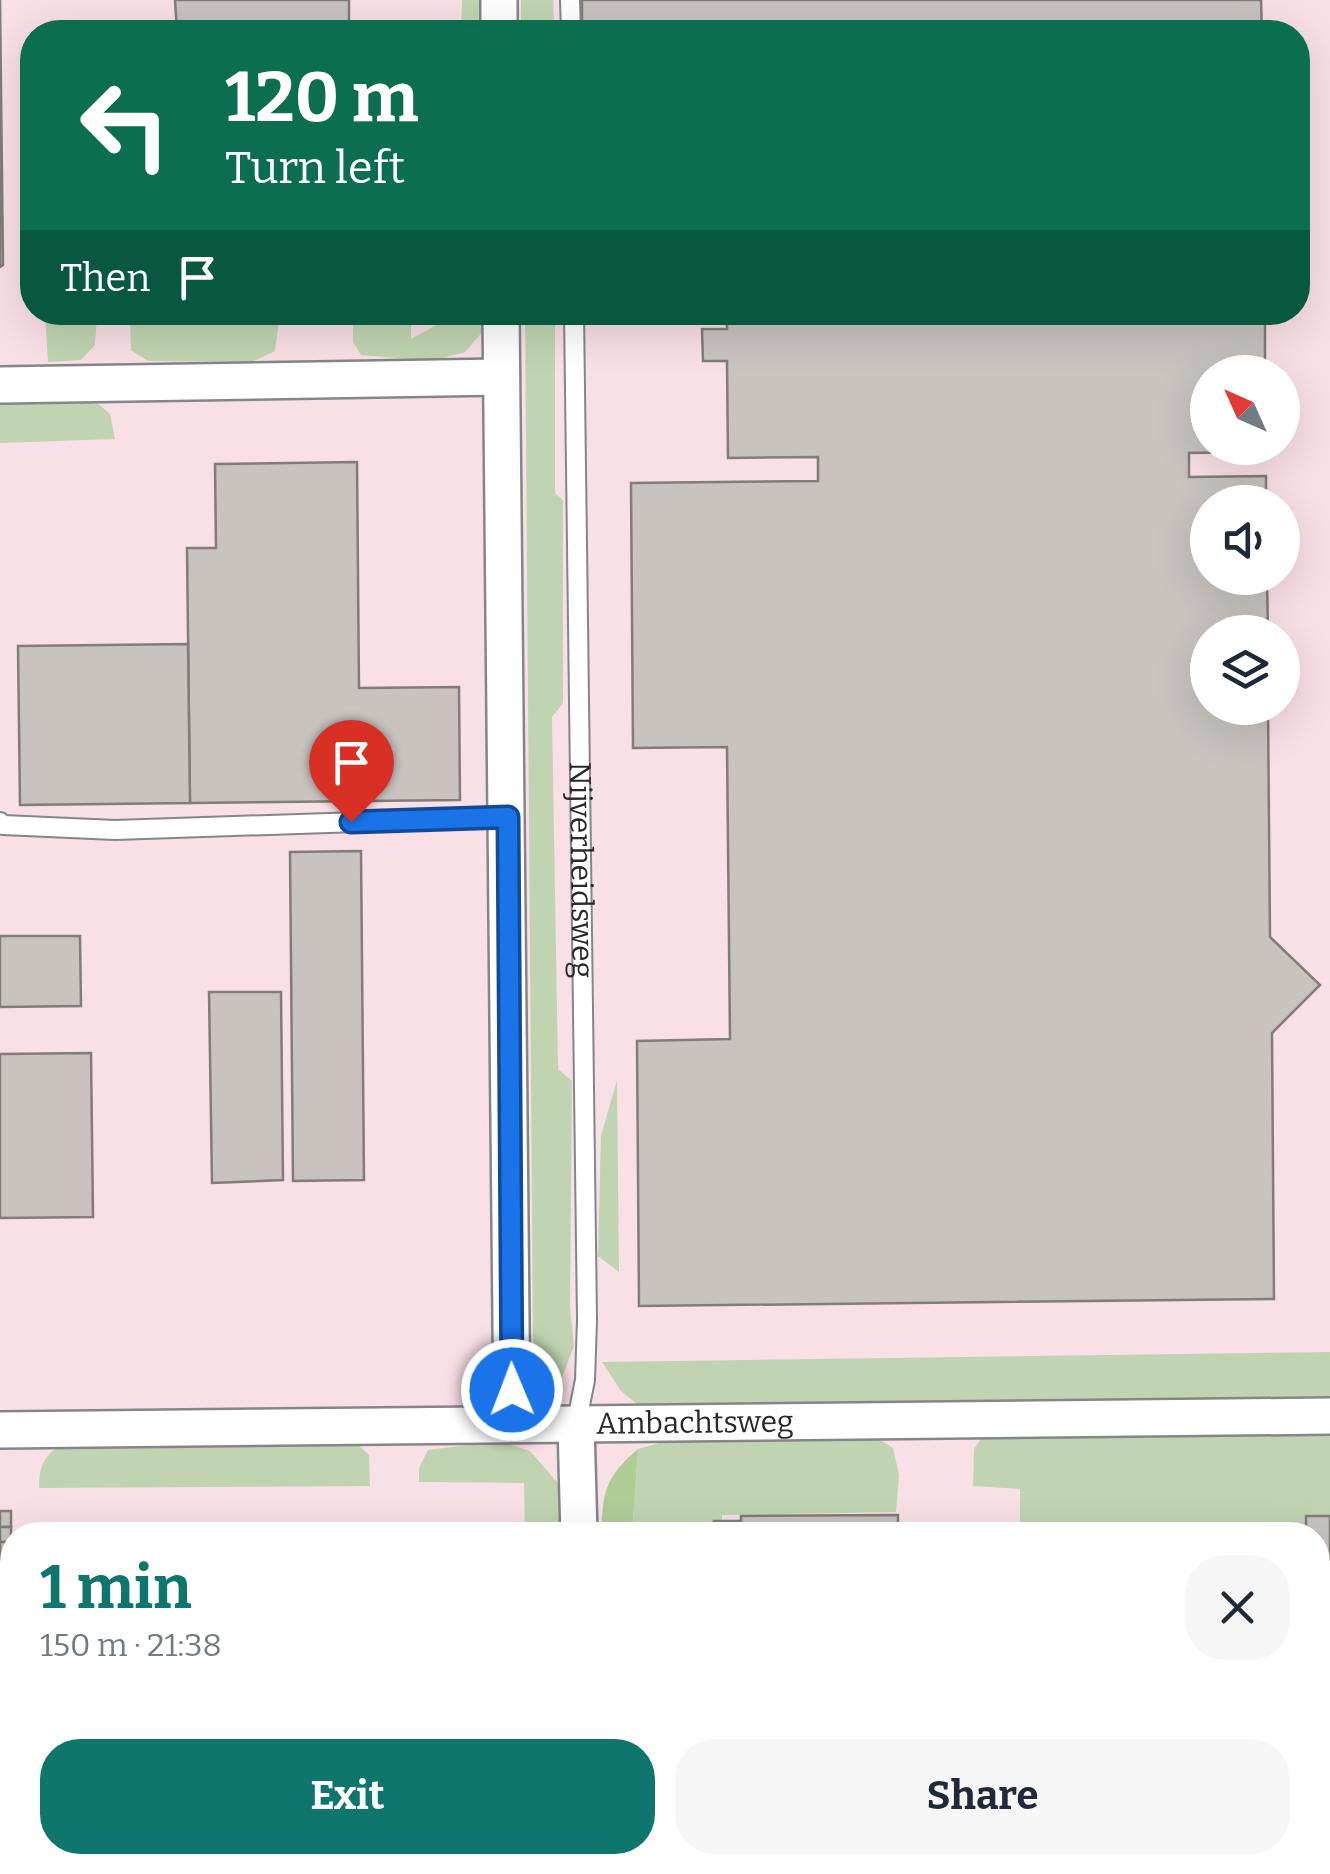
<!DOCTYPE html>
<meta charset="utf-8">
<style>
body{margin:0;font-family:Bitter,serif;background:#f6f6f7;color:#1f2937;height:100vh;display:flex;flex-direction:column;font-size:38px;white-space:nowrap}
*{box-sizing:border-box;margin:0}
p{font-size:32px;color:#747a83}
.icon{flex:none;width:55px;height:55px;fill:none;stroke:currentColor;stroke-width:2;stroke-linecap:round;stroke-linejoin:round}
.map{position:relative;flex:1;overflow:hidden}
.sheet{position:absolute;left:0px;top:1522px;width:1330px;height:352px;display:flex;flex-direction:column;background:#fff;border-radius:40px 40px 0 0;box-shadow:0 10px 40px #0002}
.sheet>*{flex:none}
.top-card{position:absolute;left:20px;top:20px;width:1290px;height:305px;border-radius:40px;box-shadow:0 10px 40px #0002;background:#0b6e4f;color:#fff;overflow:hidden}
.needle{width:65px;rotate:315deg}
.tools{position:absolute;left:1190px;top:355px;display:grid;gap:20px}
.tools a{display:grid;place-items:center;width:110px;height:110px;border-radius:50%;background:#fff;box-shadow:0 10px 40px #0002;font-size:50px}
.pin{position:absolute;display:grid;place-items:center;width:85px;height:85px;color:#fff;margin:-102px -42px;border-radius:50% 50% 50% 0;rotate:-45deg;box-shadow:0 0 10px #0007}
.pin .icon{rotate:45deg}
.me{position:absolute;width:110px;margin:-55px;rotate:359deg;stroke-linejoin:round;filter:drop-shadow(0 0 8px #0008)}
.turn{display:flex;align-items:center;gap:35px;height:210px;padding:0 40px;font-size:45px}
.turn .icon{width:130px;height:130px;stroke-width:2.5}
.turn b{display:block;font-size:70px;line-height:85px}
.then{display:flex;align-items:center;height:95px;padding:0 40px;background:#0003;gap:20px;font-size:38px}
.round{display:grid;place-items:center;flex:none;width:105px;height:105px;border-radius:40px;background:#f6f6f7}
.head{display:flex;align-items:center;justify-content:space-between;height:170px;padding:0 40px}
h1{font-size:60px;font-weight:700;line-height:75px;color:#0f766e}
.action{display:flex;gap:20px;margin-top:auto;padding:20px 40px}
.action a{flex:1;height:115px;border-radius:40px;background:#0f766e;color:#fff;font-size:40px;font-weight:700;line-height:115px;text-align:center}
.action a+a{background:#f6f6f7;color:#1f2937}
.map>svg:first-child{display:block}
.industrial{fill:#f9dfe6;fill-rule:evenodd}
.green{fill:#c0d4b1}
.forest{fill:#afcd97}
.water{fill:#64a9c4}
.building{fill:#c8c3bf;stroke:#817d79;stroke-width:2.5}
.lines{fill:none;stroke-linecap:round;stroke-linejoin:round}
.service-casing{stroke:#84868b;stroke-width:22}
.minor-casing{stroke:#84868b;stroke-width:40}
.service{stroke:#fff;stroke-width:18}
.minor{stroke:#fff;stroke-width:35}
.route-casing{stroke:#114b97;stroke-width:25}
.route{stroke:#1a73e8;stroke-width:18}
.labels{text-anchor:middle;dominant-baseline:central;stroke-width:8;stroke-linejoin:round;paint-order:stroke}
.street-label{font-size:30px;fill:#29292c;stroke:#fdfeff}
</style>
<div class="map">
<svg width="1330" height="1874" viewBox="0 0 1330 1874">
<rect width="100%" height="100%" fill="#eef1f6"/>
<path class="industrial" d="M0,0h1330v1874h-1330zM32,32h1266v280h-1266zM1208,372h74v76h-74zM1208,502h74v76h-74zM1208,632h74v76h-74zM12,1535h1306v327h-1306z"/>
<g class="green">
<polygon points="462,0 486,0 486,32 461,32"/>
<polygon points="521,0 553,0 554,32 521,32"/>
<polygon points="45,313 97,315 95,345 81,360 48,362"/>
<polygon points="280,313 275,351 252,362 148,361 131,350 130,314"/>
<polygon points="353,313 411,313 411,339 458,313 485,313 485,329 465,352 431,361 361,355 353,342"/>
<polygon points="525,313 555,313 555,493 563,500 563,703 552,717 558,1069 572,1081 570,1307 574,1346 559,1385 536,1360 533,1335"/>
<polygon points="96,402 110,414 115,439 0,443 0,403"/>
<polygon points="617,1080 619,1272 598,1256 601,1136"/>
<polygon points="1330,1352 1330,1398 637,1404 621,1391 602,1362"/>
<polygon points="1330,1433 1330,1793 1318,1793 1318,1535 1020,1535 1020,1489 973,1486 974,1449 983,1436"/>
<polygon points="880,1440 893,1448 899,1475 896,1512 722,1515 722,1535 632,1535 638,1449 663,1442"/>
<polygon points="499,1441 530,1451 557,1482 563,1498 563,1535 525,1535 524,1483 419,1482 419,1468 428,1450"/>
<path d="M356,1443l13,12 1,31 -331,2c0,-20 4,-32 22,-43z"/>
<rect x="527" y="1863" width="40" height="11"/>
</g>
<g class="forest">
<path d="M638,1449l-6,86h-31c2,-43 3,-57 37,-86z"/>
<rect x="605" y="1863" width="35" height="11"/>
</g>
<polygon class="water" points="1318,1793 1330,1793 1330,1874 1034,1874 1034,1862 1318,1862"/>
<g class="building">
<polygon points="0,0 3,265 0,267"/>
<polygon points="175,0 349,0 349,32 177,32"/>
<polygon points="582,0 1261,0 1262,32 582,32"/>
<polygon points="727,312 1265,312 1265,372 1208,372 1208,448 1266,448 1266,452 1189,453 1189,477 1266,476 1266,502 1208,502 1208,578 1267,578 1268,632 1208,632 1208,708 1268,708 1270,937 1320,985 1272,1033 1274,1299 639,1306 637,1041 730,1039 727,747 633,748 631,483 818,481 818,457 728,458 727,361 703,361 702,329 727,329"/>
<polygon points="357,462 359,688 459,687 460,800 190,803 187,548 216,548 215,464"/>
<polygon points="188,644 190,803 20,805 18,646"/>
<polygon points="361,851 364,1180 293,1181 290,852"/>
<polygon points="0,936 80,936 81,1006 0,1007"/>
<polygon points="209,992 281,992 283,1180 212,1183"/>
<polygon points="91,1053 93,1217 0,1218 0,1054"/>
<rect x="0" y="1511" width="11" height="16"/>
<polygon points="898,1515 898,1535 741,1535 741,1516"/>
<polygon points="1306,1516 1330,1516 1330,1714 1318,1714 1318,1535 1306,1535"/>
<rect x="714" y="1521" width="27" height="14"/>
<rect x="0" y="1527" width="11" height="15"/>
<rect x="0" y="1542" width="11" height="15"/>
<rect x="0" y="1557" width="11" height="15"/>
<rect x="0" y="1572" width="11" height="15"/>
<polygon points="0,1587 11,1587 11,1602 0,1603"/>
<polygon points="11,1602 12,1618 0,1618 0,1603"/>
<rect x="0" y="1618" width="12" height="15"/>
<rect x="0" y="1633" width="12" height="15"/>
<rect x="0" y="1648" width="12" height="15"/>
<rect x="0" y="1663" width="12" height="15"/>
<rect x="0" y="1678" width="12" height="16"/>
<polygon points="0,1694 12,1694 12,1708 0,1709"/>
<polygon points="12,1708 12,1724 0,1724 0,1709"/>
<rect x="0" y="1724" width="12" height="15"/>
<rect x="0" y="1739" width="12" height="15"/>
<rect x="0" y="1754" width="12" height="15"/>
<rect x="0" y="1769" width="12" height="15"/>
<rect x="0" y="1784" width="12" height="16"/>
<rect x="0" y="1800" width="12" height="15"/>
<rect x="0" y="1815" width="12" height="15"/>
<rect x="0" y="1830" width="12" height="15"/>
<rect x="0" y="1845" width="12" height="15"/>
<polygon points="0,1860 12,1860 14,1874 0,1874"/>
<rect x="723" y="1862" width="295" height="12"/>
</g>
<g class="lines">
<defs>
<g id="service">
<polyline points="570,0 571,32"/>
<path id="s1" d="M574,312l13,1008 -2,60 -9,45"/>
<polyline points="0,822 3,825 115,830 508,817"/>
</g>
<g id="minor">
<polyline points="499,0 499,32"/>
<polyline points="501,312 512,1423"/>
<polyline points="0,385 501,377"/>
<polyline points="576,1425 579,1535"/>
<path id="s2" d="M0,1430l1330,-14"/>
<polyline points="586,1862 586,1874"/>
</g>
</defs>
<use href="#service" class="service-casing"/>
<use href="#minor" class="minor-casing"/>
<use href="#service" class="service"/>
<use href="#minor" class="minor"/>
</g>
<g class="lines">
<defs>
<polyline id="route" points="351,822 508,817 512,1390"/>
</defs>
<use href="#route" class="route-casing"/>
<use href="#route" class="route"/>
</g>
<g class="labels">
<g class="street-label">
<text stroke="none"><textPath href="#s1" startOffset="558">Nijverheidsweg</textPath></text>
<text stroke="none"><textPath href="#s2" startOffset="695">Ambachtsweg</textPath></text>
</g>
</g>
</svg>
<div class="tools">
<a><svg class="needle" viewBox="-14 -14 28 28"><path d="M0-13l5 13h-10z" fill="#e53935"/><path d="M0 13l5-13h-10z" fill="#747a83"/></svg></a>
<a><svg class="icon" aria-label="sound" viewBox="0 0 24 24"><path d="M4 9h4l5-4v14l-5-4H4zM17 9q2 3 0 6"/></svg></a>
<a><svg class="icon" aria-label="layers" viewBox="0 0 24 24"><path d="M12 4l9 5-9 5-9-5zM3 14l9 5 9-5"/></svg></a>
</div>
<div class="pin" style="left:351px;top:822px;background:#d93025"><svg class="icon" aria-label="arrive" viewBox="0 0 24 24"><path d="M6 21V4h12l-3 4 3 4H6"/></svg></div>
<svg class="me" style="left:512px;top:1390px" viewBox="-20 -20 40 40"><circle r="17" fill="#1a73e8" stroke="#fff" stroke-width="3"/><path d="M0-11L8 9 0 5-8 9z" fill="#fff"/></svg>
<div class="top-card">
<div class="turn"><svg class="icon" aria-label="left" viewBox="0 0 24 24"><path d="M17 20v-9H6M10 6l-5 5 5 5"/></svg><div><b>120 m</b>Turn left</div></div>
<div class="then">Then<svg class="icon" aria-label="arrive" viewBox="0 0 24 24"><path d="M6 21V4h12l-3 4 3 4H6"/></svg></div>
</div>
<section class="sheet">
<div class="head"><div><h1>1 min</h1><p>150 m · 21:38</p></div><a class="round"><svg class="icon" aria-label="close" viewBox="0 0 24 24"><path d="M6 6l12 12M18 6L6 18"/></svg></a></div>
<div class="action"><a>Exit</a><a>Share</a></div>
</section>
</div>
